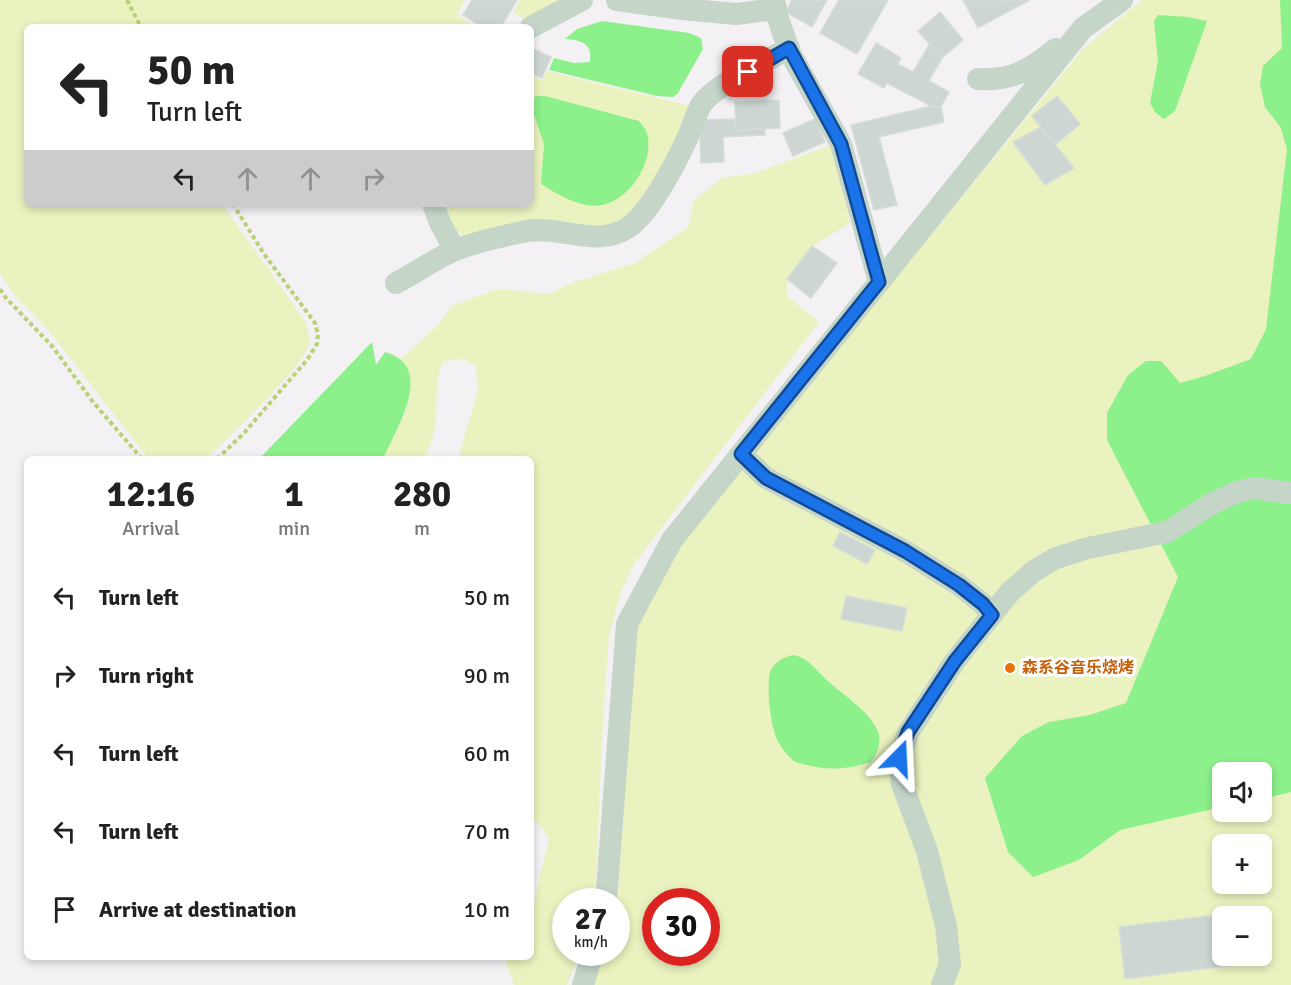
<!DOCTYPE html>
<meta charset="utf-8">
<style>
body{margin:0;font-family:Signika,"Noto Sans SC",sans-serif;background:#f6f6f6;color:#222;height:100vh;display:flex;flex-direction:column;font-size:22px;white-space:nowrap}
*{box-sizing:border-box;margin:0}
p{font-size:20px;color:#767676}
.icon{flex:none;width:33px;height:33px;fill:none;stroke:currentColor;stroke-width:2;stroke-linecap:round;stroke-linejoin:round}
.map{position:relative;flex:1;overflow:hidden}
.details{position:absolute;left:24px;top:456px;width:510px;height:504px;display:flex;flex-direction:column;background:#fff;border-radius:9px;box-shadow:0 3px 9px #0003}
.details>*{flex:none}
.hud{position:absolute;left:24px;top:24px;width:510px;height:183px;border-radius:9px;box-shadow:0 3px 9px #0003;background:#fff;color:#222;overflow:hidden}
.fabs{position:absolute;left:1212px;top:762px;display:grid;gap:12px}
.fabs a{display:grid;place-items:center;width:60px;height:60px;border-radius:9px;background:#fff;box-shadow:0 3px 9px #0003;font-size:30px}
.speed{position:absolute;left:552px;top:888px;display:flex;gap:12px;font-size:30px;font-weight:700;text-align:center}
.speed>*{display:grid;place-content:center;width:78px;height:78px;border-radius:50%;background:#fff;box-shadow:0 3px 9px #0003;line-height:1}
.speed small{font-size:15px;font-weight:400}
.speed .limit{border:9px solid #d22;background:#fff;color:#111}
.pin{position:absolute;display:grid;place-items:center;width:51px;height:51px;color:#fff;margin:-26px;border-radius:12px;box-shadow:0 3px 9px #0006}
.me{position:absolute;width:66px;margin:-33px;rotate:21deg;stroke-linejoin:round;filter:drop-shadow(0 0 4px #0008)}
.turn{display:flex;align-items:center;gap:21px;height:126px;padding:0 24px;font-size:27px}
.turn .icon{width:78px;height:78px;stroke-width:2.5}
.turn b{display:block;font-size:42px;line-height:51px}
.lanes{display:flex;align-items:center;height:57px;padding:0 24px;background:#0003;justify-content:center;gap:30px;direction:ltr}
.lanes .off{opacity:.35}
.eta{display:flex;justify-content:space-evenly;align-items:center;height:102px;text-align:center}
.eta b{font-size:36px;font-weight:700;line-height:42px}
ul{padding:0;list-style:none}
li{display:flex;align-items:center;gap:18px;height:78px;padding:0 24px}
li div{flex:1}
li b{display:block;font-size:22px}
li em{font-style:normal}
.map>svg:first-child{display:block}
.green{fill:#eaf2bf;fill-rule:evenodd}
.water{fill:#8cf08b}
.building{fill:#cdd6d2;stroke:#d5ddd9;stroke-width:1.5}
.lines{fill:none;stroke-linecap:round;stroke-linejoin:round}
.path{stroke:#b8d275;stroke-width:4;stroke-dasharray:4.5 3;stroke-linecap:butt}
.minor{stroke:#c5d6c9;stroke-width:22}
.route-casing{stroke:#114b97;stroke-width:15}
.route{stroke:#1a73e8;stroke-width:10}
.food-dot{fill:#e8710a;stroke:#fff;stroke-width:2}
.labels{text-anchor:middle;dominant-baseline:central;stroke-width:6;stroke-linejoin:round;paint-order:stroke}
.food-label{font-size:16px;font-weight:bold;fill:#c56008;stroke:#fff;text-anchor:start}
</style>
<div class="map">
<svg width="1291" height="985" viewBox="0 0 1291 985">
<rect width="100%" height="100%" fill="#f3f1f4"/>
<g class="green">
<path d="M0,0h465l-8,14 18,13h-448v177h201l-4,3 81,114c2,7 6,16 4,23 -4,22 -83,95 -103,115h-57l-103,-132 -33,-34 -13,-20z"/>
<polygon points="520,0 558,0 559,6 532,21 513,13"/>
<path d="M1142,0h149v985h-698l10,-32 13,-1 1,-43 20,-287 42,-79 404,-494zM1222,772h40v40h-40zM1222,844h40v40h-40zM656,902h50v50h-50zM1222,916h40v40h-40z"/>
<polygon points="546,71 694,107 680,143 621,226 463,236 456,231 441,204 531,204 531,75 542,80"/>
<path d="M834,144l16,79 -38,23 -25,33v17l32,26 -185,242 -13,28 -12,43 -6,86 -8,180 -29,1v50l14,1 -13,32h-53l-10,-28h27v-44l18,-74 -9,-14 -9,-7v-359h-73l20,-69 -2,-23c-11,-9 -19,-10 -33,-5 -10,21 -4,47 -9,70 -2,9 -6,18 -9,27h-42c14,-30 42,-69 17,-99l38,-35 14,-19 45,-17 52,5 23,-11 63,-20 53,-36 6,-27 28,-22 33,-5z"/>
</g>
<g class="water">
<polygon points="1280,0 1291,0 1291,792 1262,799 1262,772 1222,772 1222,807 1120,830 1079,860 1033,877 1008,852 985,778 1022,736 1049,722 1090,715 1126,703 1178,577 1107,440 1107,413 1128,375 1146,361 1161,361 1180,383 1205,376 1251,359 1266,329 1287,149 1281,128 1265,107 1260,84 1263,66 1282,48"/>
<polygon points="1158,15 1188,17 1207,21 1175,111 1164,119 1155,112 1150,103 1158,61 1154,21"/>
<path d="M602,21l87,12 12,5 2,11 -25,44 -5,4 -16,-1 -108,-26 5,-12 20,5 16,-1c3,-19 -9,-22 -25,-23l12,-10z"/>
<path d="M535,96h10l94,25c2,3 7,8 8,12 8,28 -17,67 -45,72 -20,4 -44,-10 -61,-21l3,-40 -12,-35z"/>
<path d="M372,342l4,23 9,-13c52,14 11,78 -2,107h-124z"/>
<path d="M793,655c17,3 24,17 36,27 16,15 40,28 49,50 4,10 -1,22 -7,30 -23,7 -40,9 -64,3 -4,-1 -10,-2 -13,-4 -5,-4 -12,-12 -15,-18 -8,-11 -14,-60 -8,-73 4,-8 13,-13 22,-15z"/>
</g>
<g class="building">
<polygon points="472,0 517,0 501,27 482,27 463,15"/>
<polygon points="792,0 827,0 812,27 786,12"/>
<polygon points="839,0 888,0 857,54 820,33"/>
<polygon points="963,0 1006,0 1011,10 978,28"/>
<polygon points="1006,0 1030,0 1011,10"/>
<polygon points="940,12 963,40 942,58 918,31"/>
<polygon points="876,43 901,58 898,64 913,72 930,44 942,58 929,81 949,92 941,107 931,106 887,83 884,88 858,74"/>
<polygon points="531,48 551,57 542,78 531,73"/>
<polygon points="1057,96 1080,124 1055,145 1032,116"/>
<polygon points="779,100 780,128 736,130 735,102"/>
<polygon points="931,106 941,107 944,122 879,137 897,205 874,210 851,125"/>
<polygon points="735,119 736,130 765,129 765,135 723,137 724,162 701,163 699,120"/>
<polygon points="815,119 825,142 793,156 783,133"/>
<polygon points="1041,127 1074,168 1045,185 1013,142"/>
<polygon points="812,246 837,263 811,298 787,279"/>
<polygon points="840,532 875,550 867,564 833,546"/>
<polygon points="846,596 907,608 902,631 841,619"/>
<polygon points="1233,913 1234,916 1222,916 1222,956 1239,956 1240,964 1125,979 1119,927"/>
</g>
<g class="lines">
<g class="path">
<polyline points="127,0 141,27"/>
<polyline points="0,289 6,298 52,346 93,402 142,459"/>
<polyline points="217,459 244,433 307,360 317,344 318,334 315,323 264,254 233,204"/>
</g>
<g class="minor">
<polyline points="617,0 682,9 736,14 776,9"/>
<polyline points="774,0 777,15 789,51 841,144 879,282"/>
<polyline points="531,27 582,0"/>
<path d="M978,79c35,2 51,-9 78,-30"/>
<polyline points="433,204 440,223 455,250"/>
<path d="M396,283c20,-10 39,-25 60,-33 21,-9 48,-14 71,-19 34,-6 70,18 102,-4 23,-16 53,-75 63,-100 3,-7 5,-15 9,-22 13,-20 65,-43 88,-57"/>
<polyline points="741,454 766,478 905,551 959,585 983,604 992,615"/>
<polyline points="606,902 627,624 672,540 1083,28 1122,0"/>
<polyline points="583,985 593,952"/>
<polyline points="942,985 950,964 946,926 927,851 902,784 899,758 908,733 955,661 1010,592 1034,571 1056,558 1088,548 1167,532 1213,503 1237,492 1254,488 1291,493"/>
</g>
</g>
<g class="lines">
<defs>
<polyline id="route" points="748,72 789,48 841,144 879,282 741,454 766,478 905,551 959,585 983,604 992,615 955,661 908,732 899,758"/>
</defs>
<use href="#route" class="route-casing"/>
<use href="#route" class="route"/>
</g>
<circle class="food-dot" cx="1010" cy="668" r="6"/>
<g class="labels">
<g class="food-label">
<text x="1022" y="668">森系谷音乐烧烤</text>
</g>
</g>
</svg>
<div class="fabs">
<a><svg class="icon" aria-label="sound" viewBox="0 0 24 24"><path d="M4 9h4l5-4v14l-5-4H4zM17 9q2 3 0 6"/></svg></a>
<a>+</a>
<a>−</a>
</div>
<div class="speed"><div>27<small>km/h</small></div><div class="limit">30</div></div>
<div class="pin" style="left:748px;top:72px;background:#d93025"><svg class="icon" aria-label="arrive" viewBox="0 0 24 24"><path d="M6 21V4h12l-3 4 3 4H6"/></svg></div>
<svg class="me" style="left:899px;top:758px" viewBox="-20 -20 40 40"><path d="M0-17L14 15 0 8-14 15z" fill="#1a73e8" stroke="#fff" stroke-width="4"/></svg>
<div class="hud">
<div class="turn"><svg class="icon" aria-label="left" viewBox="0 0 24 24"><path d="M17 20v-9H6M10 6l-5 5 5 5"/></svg><div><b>50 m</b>Turn left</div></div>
<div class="lanes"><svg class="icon" aria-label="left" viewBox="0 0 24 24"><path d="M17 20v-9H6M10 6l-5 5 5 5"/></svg><svg class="icon off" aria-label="ahead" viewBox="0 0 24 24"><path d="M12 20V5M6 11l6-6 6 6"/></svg><svg class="icon off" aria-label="ahead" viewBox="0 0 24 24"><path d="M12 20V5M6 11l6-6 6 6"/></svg><svg class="icon off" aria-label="right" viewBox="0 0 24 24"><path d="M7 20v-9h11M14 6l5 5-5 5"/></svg></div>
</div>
<section class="details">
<div class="eta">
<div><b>12:16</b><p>Arrival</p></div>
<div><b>1</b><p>min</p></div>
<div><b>280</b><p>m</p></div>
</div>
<ul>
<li><svg class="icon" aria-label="left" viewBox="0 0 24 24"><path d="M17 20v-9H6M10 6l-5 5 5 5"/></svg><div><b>Turn left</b></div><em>50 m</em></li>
<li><svg class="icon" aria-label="right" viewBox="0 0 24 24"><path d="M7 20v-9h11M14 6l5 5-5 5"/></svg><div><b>Turn right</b></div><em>90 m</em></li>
<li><svg class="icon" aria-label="left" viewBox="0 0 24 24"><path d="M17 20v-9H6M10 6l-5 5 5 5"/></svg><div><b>Turn left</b></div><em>60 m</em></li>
<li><svg class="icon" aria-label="left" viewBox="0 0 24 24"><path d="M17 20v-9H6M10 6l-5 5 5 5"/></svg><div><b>Turn left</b></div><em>70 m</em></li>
<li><svg class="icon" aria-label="arrive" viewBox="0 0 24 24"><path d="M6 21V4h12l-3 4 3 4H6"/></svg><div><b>Arrive at destination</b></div><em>10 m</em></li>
</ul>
</section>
</div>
